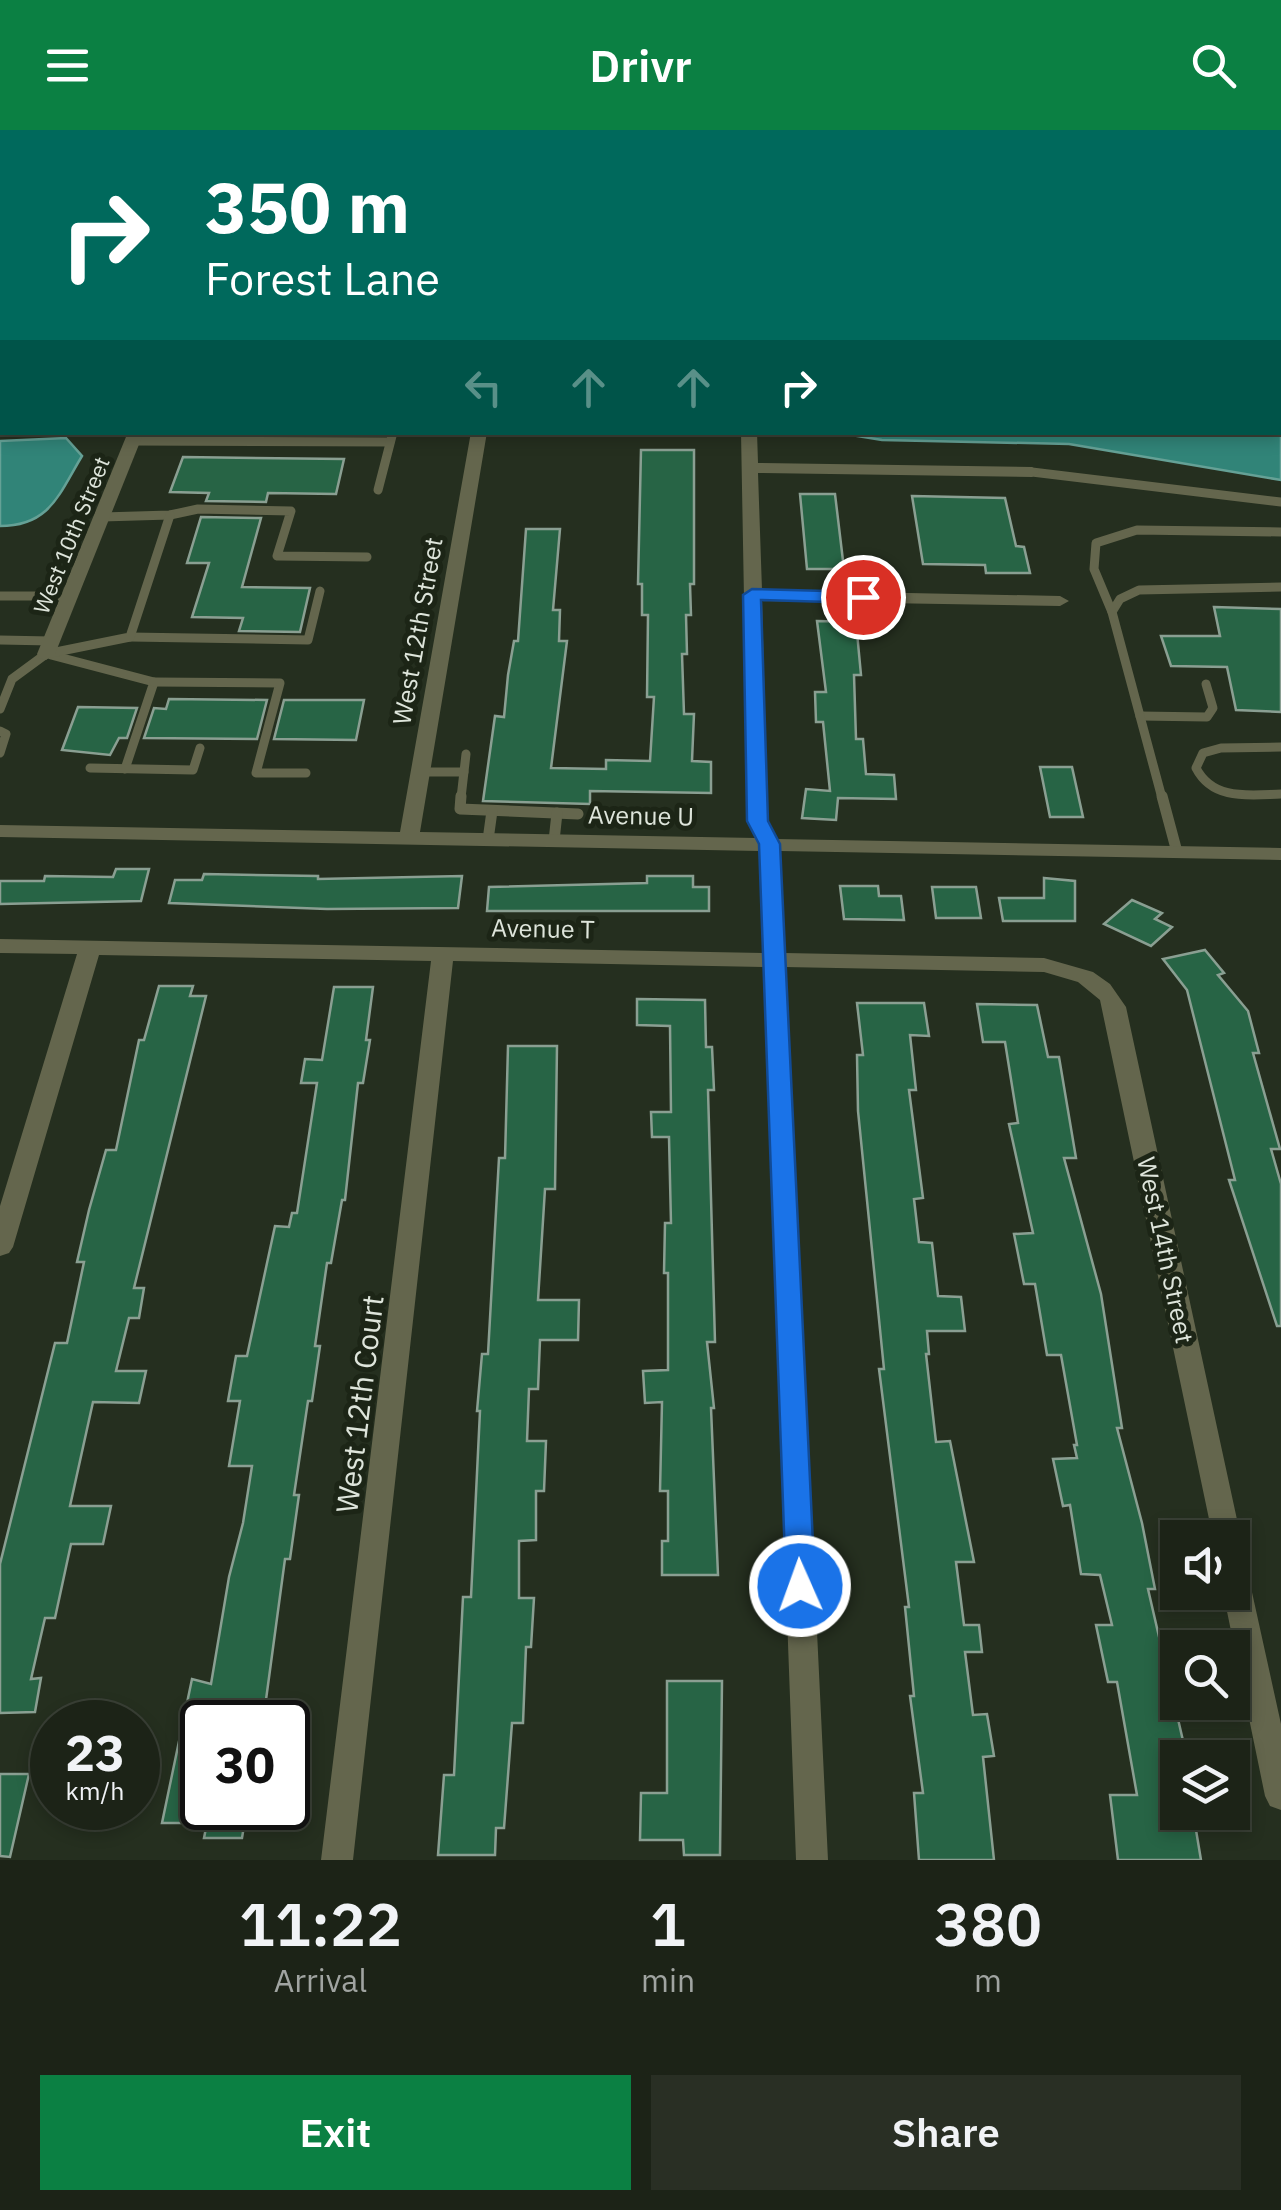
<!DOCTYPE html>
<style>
body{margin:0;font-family:"IBM Plex Sans",sans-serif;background:#292f24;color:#f1f3f6;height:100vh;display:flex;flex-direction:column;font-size:38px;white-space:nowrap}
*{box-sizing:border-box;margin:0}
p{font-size:32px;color:#a0a4a1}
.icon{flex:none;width:55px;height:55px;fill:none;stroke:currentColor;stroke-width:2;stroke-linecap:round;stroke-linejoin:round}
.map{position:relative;height:1730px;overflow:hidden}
.details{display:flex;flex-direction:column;background:#1c2317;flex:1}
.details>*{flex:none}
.guide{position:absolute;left:0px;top:0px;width:1282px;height:305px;box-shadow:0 5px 15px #0003,0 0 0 2px #3a4036;background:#00695c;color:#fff;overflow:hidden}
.buttons{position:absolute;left:1160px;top:1390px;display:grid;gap:20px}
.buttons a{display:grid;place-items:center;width:90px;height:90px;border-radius:0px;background:#1c2317;box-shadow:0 5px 15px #0003,0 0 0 2px #3a4036;font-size:50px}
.speed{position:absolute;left:30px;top:1570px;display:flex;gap:20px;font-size:50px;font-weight:700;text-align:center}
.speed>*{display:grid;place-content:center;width:130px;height:130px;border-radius:50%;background:#1c2317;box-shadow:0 5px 15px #0003,0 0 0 2px #3a4036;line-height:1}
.speed small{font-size:25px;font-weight:400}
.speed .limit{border:5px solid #111;border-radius:15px;background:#fff;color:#111}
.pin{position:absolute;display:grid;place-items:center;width:85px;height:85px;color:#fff;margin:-42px;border:5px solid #fff;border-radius:50%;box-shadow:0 2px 10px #0007}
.me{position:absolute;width:110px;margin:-55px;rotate:358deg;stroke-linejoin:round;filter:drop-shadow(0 0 8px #0008)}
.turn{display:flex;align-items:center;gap:35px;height:210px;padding:0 40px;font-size:45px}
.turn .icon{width:130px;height:130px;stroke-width:2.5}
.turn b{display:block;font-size:70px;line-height:85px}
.lanes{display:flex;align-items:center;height:95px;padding:0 40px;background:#0003;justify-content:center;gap:50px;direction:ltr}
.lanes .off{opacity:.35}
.eta{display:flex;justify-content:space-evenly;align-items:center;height:170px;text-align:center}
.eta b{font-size:60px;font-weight:600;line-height:70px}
.primary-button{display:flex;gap:20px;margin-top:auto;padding:20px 40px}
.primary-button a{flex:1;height:115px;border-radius:0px;background:#0b8043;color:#fff;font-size:40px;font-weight:600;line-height:115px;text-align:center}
.primary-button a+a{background:#292f24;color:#f1f3f6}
header{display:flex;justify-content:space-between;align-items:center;height:130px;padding:0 40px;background:#0b8043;color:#fff;font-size:45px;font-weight:600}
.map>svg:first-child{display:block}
.water{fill:#318478;stroke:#65a196;stroke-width:2.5}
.building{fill:#276445;stroke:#8a9f92;stroke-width:2.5}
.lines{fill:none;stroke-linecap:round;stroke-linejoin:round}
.service-far1{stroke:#64664d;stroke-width:9}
.service{stroke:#64664d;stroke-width:11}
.minor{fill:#64664d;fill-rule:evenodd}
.tertiary{fill:#64664d;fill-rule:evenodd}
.route{fill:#1a73e8;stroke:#114b97;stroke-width:2.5}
.labels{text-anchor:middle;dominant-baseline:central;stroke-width:10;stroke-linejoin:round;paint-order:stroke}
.far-street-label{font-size:22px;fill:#dee5db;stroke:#1c2516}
.street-label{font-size:25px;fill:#dee5db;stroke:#1c2516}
.near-street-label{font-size:30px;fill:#dee5db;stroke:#1c2516}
</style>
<header><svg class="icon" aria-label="menu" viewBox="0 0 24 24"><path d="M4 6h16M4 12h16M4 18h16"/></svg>Drivr<svg class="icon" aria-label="search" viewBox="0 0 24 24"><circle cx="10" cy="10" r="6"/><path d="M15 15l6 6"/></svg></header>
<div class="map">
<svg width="1281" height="1730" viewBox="0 0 1281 1730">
<rect width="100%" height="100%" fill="#252f1f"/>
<g class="water">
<polygon points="1281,203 1281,350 1069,314 882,310 839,303 1280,302"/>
<path d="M66,308l16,18c-23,38 -32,70 -82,70v-85z"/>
</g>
<g class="building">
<polygon points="641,320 694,320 694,454 690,454 691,485 686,485 687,524 682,524 684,584 694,584 692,631 711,632 711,663 590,661 590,674 483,671 495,586 504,587 508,545 514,511 518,511 526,399 560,399 553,480 560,480 559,511 567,511 551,638 606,639 606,630 650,631 654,567 647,567 648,485 642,485 642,454 638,454"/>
<polygon points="183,327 344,329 336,364 268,363 266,372 206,371 209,363 170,362"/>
<polygon points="800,364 835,364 844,439 807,439"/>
<polygon points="912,366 1005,368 1016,416 1024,417 1030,443 986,443 985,435 923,434"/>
<polygon points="201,387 261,388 242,457 310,458 300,502 239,501 243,488 192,487 209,433 187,433"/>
<polygon points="1214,477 1281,479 1281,582 1236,580 1227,537 1171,536 1161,506 1220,506"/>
<polygon points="817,491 856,492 861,545 854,545 856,609 863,609 866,644 894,645 896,669 838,668 836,690 802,688 806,659 830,661 823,592 816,592 815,562 826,562"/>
<polygon points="169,569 267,570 257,609 144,608 154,578 166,579"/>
<polygon points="284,570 364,570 356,610 274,609"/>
<polygon points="78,577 137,578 127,608 119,608 110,625 62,620"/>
<polygon points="1040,637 1072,637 1083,687 1050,687"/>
<polygon points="116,739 149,739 141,771 0,774 0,751 44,751 45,746 113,747"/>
<polygon points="204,744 318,746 318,749 462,746 458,778 327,779 169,773 175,750 202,750"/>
<polygon points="647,746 693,746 693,757 709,757 709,781 487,781 489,757 647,753"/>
<polygon points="1044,748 1075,751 1075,791 1003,791 999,768 1044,768"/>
<polygon points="840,756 878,756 879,766 901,766 904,790 844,789"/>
<polygon points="932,757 976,757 981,788 936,788"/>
<polygon points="1132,770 1162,783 1155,789 1172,797 1151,816 1104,794"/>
<polygon points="1205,820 1224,843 1218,845 1248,881 1259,923 1253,923 1280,1019 1271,1019 1281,1054 1281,1196 1277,1196 1229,1050 1235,1050 1187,860 1163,829"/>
<polygon points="159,856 193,856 190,866 206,866 134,1158 144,1158 139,1188 129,1188 116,1241 146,1241 139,1273 93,1272 70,1376 111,1376 103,1414 71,1414 55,1488 45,1488 31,1549 41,1548 35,1582 0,1583 0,1434 55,1213 67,1213 84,1132 77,1132 89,1080 106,1020 116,1020 139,910 144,910"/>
<polygon points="334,857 373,857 366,910 370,910 363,953 358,953 345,1070 342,1070 331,1133 327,1133 315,1216 320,1216 312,1271 308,1271 294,1365 299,1365 290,1429 285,1429 263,1592 202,1592 202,1693 162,1693 192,1549 211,1554 229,1447 243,1393 252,1336 229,1336 240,1271 228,1271 236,1226 247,1226 275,1096 289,1097 292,1083 297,1083 317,953 301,953 305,929 322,930"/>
<polygon points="637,869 705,870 706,917 712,917 714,960 708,960 715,1212 707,1212 714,1278 711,1278 718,1445 662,1445 662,1411 668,1411 668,1361 660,1361 662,1272 645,1273 643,1241 668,1240 668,1143 664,1143 665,1093 671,1093 669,1007 652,1007 651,982 671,982 670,896 637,895"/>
<polygon points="857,873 924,873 929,906 910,905 916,960 909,960 923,1068 914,1069 919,1112 932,1113 938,1166 961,1167 965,1201 927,1201 929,1224 926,1224 936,1312 950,1311 974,1432 956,1432 964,1495 979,1495 982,1522 965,1522 973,1585 987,1584 994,1626 983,1627 994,1730 919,1730 914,1663 923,1663 910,1566 914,1566 905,1477 909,1477 879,1239 884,1239 858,981 857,925 863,925"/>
<polygon points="977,874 1037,875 1048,927 1059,927 1076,1028 1064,1028 1101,1164 1122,1298 1117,1298 1142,1393 1155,1459 1148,1459 1187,1628 1178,1628 1178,1682 1193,1682 1201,1730 1118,1730 1110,1665 1137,1665 1117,1552 1108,1552 1096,1495 1112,1495 1100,1445 1081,1444 1070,1375 1063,1376 1053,1329 1077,1328 1074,1315 1077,1315 1061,1225 1047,1225 1035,1154 1024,1154 1014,1104 1033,1103 1009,994 1018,993 1005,912 983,912"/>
<polygon points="508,916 557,916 555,1059 545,1059 538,1170 579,1170 578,1210 540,1210 538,1259 529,1259 527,1311 546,1311 544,1361 536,1361 536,1410 519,1411 519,1468 534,1468 531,1517 526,1517 523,1593 512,1593 504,1698 496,1698 495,1725 438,1725 444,1645 454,1645 463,1467 471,1467 480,1281 477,1281 482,1224 488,1224 499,1028 505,1028"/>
<polygon points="667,1551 722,1551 720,1725 684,1725 683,1710 640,1710 641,1663 667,1663"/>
<polygon points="0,1644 29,1644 10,1727 0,1726"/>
<polygon points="210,1678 247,1678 242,1708 204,1708"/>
</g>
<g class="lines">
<g class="service-far1">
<polyline points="133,311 390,312"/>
<polyline points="1032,342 1281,372"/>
<polyline points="378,360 393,302"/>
<polyline points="102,387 170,385 198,379 291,381 277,426 367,427"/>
<polyline points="0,466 70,466"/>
<polyline points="1112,482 1120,469 1139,460 1281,457"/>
<polyline points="130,507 308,510 320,461"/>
<polyline points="0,510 51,511"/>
<polyline points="51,525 154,552 125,639"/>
<polyline points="154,552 280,553 256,643 306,643"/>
<polyline points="0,579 12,549 46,524 130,507 170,385"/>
<polyline points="1140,586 1207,587 1213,578 1206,554"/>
<polyline points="0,601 6,604 0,623"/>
<path d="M1281,617l-60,1 -18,5 -7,15c17,33 53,27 85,26"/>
<polyline points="90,638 193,640 200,618"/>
<polyline points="421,642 464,642"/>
<polyline points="461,668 466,624"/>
<polyline points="1162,668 1112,482 1094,439 1096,413 1137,400 1281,402"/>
</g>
<g class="service">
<polyline points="461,666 460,679 578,684"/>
<polyline points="1162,666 1177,722"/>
<polyline points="488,710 492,681"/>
<polyline points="554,711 557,683"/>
</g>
<g class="minor">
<rect x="430" y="0" width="12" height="2"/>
<rect x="734" y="0" width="12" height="2"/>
<rect x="835" y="0" width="12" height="2"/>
<polygon points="953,0 967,0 968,2 954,2"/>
<polygon points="987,0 1000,0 1001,2 988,2"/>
<polygon points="128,302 144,302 55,524 46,530 39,528 37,524"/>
<polygon points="471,302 487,302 420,702 756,708 748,691 741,302 757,302 758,333 1032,337 1040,342 1032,347 758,343 762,460 1060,466 1069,471 1060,476 762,471 768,691 776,709 1281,718 1281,730 780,721 785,823 1044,828 1093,842 1110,854 1126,877 1241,1408 1232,1418 1232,1408 1213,1408 1100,870 1078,852 1044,842 785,837 828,1730 796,1730 763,837 453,831 353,1730 321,1730 431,831 99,825 13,1117 9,1123 0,1126 0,1076 77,824 0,823 0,809 763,823 759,721 0,707 0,695 400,702"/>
<polygon points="1232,1423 1242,1427 1246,1435 1281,1594 1281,1680 1270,1676 1265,1666 1223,1462 1232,1462"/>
</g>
<g class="tertiary">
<rect x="0" y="14" width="2" height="8"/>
<rect x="1280" y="27" width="1" height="8"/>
</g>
</g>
<polygon class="route" points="752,459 863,462 872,467 863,473 761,470 768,691 780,714 815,1456 811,1465 800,1468 790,1465 786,1456 759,714 747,691 743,465"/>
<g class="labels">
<g class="far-street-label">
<text transform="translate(71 405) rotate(-68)">West 10th Street</text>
</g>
<g class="street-label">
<text transform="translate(417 501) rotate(-80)">West 12th Street</text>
<text transform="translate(641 685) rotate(1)">Avenue U</text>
<text transform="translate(543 798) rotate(1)">Avenue T</text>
<text transform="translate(1166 1120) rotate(78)">West 14th Street</text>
</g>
<g class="near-street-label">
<text transform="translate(359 1274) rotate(-83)">West 12th Court</text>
</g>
</g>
</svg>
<div class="buttons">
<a><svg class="icon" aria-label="sound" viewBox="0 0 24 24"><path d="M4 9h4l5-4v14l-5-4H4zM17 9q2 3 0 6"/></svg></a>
<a><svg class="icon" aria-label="search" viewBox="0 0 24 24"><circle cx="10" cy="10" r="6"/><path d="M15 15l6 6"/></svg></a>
<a><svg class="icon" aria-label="layers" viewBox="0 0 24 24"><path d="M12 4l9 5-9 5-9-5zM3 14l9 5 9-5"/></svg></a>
</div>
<div class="speed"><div>23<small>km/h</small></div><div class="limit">30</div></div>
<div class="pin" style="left:863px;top:467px;background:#d93025"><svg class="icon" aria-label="arrive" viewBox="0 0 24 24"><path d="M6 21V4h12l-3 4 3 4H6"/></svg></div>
<svg class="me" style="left:800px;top:1456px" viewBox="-20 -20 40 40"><circle r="17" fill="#1a73e8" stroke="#fff" stroke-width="3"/><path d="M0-11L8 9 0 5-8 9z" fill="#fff"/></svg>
<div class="guide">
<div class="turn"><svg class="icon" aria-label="right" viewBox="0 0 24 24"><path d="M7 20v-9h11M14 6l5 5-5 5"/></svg><div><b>350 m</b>Forest Lane</div></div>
<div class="lanes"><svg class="icon off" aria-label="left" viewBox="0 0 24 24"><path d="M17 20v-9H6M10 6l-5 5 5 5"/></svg><svg class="icon off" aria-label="ahead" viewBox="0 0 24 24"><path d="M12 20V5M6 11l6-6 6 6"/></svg><svg class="icon off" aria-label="ahead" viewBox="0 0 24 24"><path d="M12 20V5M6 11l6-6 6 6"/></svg><svg class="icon" aria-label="right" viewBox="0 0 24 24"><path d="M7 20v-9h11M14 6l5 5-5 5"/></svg></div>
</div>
</div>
<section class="details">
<div class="eta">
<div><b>11:22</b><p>Arrival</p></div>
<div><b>1</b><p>min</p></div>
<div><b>380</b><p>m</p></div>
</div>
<div class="primary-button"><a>Exit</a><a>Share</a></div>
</section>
